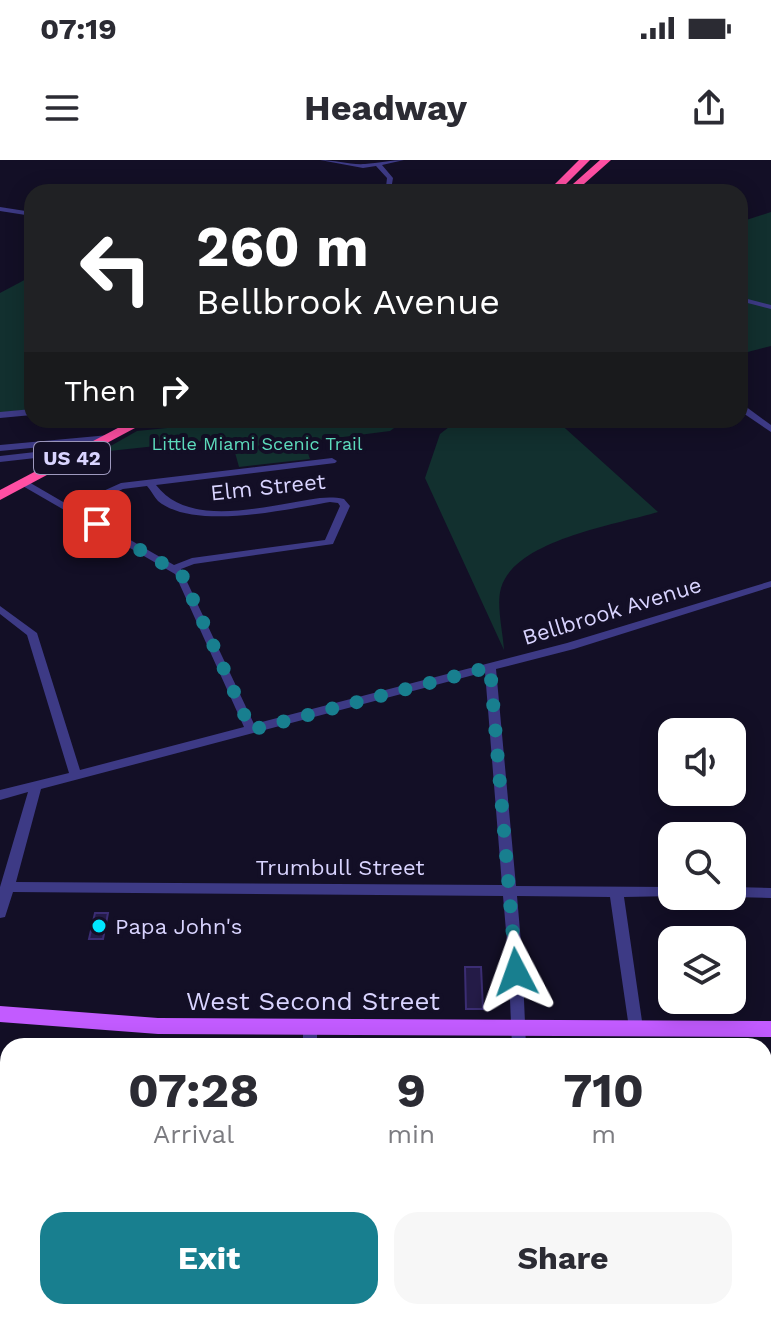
<!DOCTYPE html>
<style>
body{margin:0;font-family:"Work Sans",sans-serif;background:#f7f7f7;color:#2b2b33;height:100vh;display:flex;flex-direction:column;font-size:30px;white-space:nowrap}
*{box-sizing:border-box;margin:0}
p{font-size:26px;color:#7c7c81}
.icon{flex:none;width:44px;height:44px;fill:none;stroke:currentColor;stroke-width:2;stroke-linecap:round;stroke-linejoin:round}
.map{position:relative;flex:1;overflow:hidden}
.details{position:absolute;left:0px;top:878px;width:772px;height:282px;display:flex;flex-direction:column;background:#fff;border-radius:24px 24px 0 0;box-shadow:0 4px 20px #0003}
.details>*{flex:none}
.top-card{position:absolute;left:24px;top:24px;width:724px;height:244px;border-radius:24px;box-shadow:0 4px 20px #0003;background:#202124;color:#fff;overflow:hidden}
.buttons{position:absolute;left:658px;top:558px;display:grid;gap:16px}
.buttons a{display:grid;place-items:center;width:88px;height:88px;border-radius:16px;background:#fff;box-shadow:0 4px 20px #0003;font-size:40px}
.pin{position:absolute;display:grid;place-items:center;width:68px;height:68px;color:#fff;margin:-34px;border-radius:16px;box-shadow:0 4px 12px #0006}
.me{position:absolute;width:88px;margin:-44px;rotate:356deg;stroke-linejoin:round;filter:drop-shadow(0 0 6px #0008)}
.turn{display:flex;align-items:center;gap:28px;height:168px;padding:0 40px;font-size:36px}
.turn .icon{width:104px;height:104px;stroke-width:2.5}
.turn b{display:block;font-size:56px;line-height:68px}
.then{display:flex;align-items:center;height:76px;padding:0 40px;background:#0003;gap:16px;font-size:30px}
.eta{display:flex;justify-content:space-evenly;align-items:center;height:136px;text-align:center}
.eta b{font-size:48px;font-weight:700;line-height:56px}
.cta{display:flex;gap:16px;margin-top:auto;padding:16px 40px}
.cta a{flex:1;height:92px;border-radius:24px;background:#187f8f;color:#fff;font-size:32px;font-weight:700;line-height:92px;text-align:center}
.cta a+a{background:#f7f7f7;color:#2b2b33}
.status{display:flex;justify-content:space-between;align-items:center;height:56px;padding:0 40px;background:#fff;direction:ltr}
.status svg{height:22px;fill:currentColor}
header{display:flex;justify-content:space-between;align-items:center;height:104px;padding:0 40px;background:#fff;font-size:36px;font-weight:700}
.map>svg:first-child{display:block}
.green{fill:#12302f}
.building{fill:#241b47;stroke:#3b2d73;stroke-width:2}
.lines{fill:none;stroke-linecap:round;stroke-linejoin:round}
.minor{fill:#3d3a85;fill-rule:evenodd}
.major{fill:#c25bff;fill-rule:evenodd}
.highway{fill:#ff4fa3;fill-rule:evenodd}
.route{stroke:#187f8f;stroke-width:14;stroke-dasharray:0 25.2}
.poi-dot{fill:#00e5ff;stroke:#130f26;stroke-width:3}
.labels{text-anchor:middle;dominant-baseline:central;stroke-width:8;stroke-linejoin:round;paint-order:stroke}
.far-park-label{font-size:18px;fill:#5fe0c0;stroke:#130f26}
.shield{fill:#130f26;stroke:#9e99be;stroke-width:2}
.shield-label{font-size:20px;font-weight:bold;fill:#d9d4ff}
.street-label{font-size:22px;fill:#d9d4ff;stroke:#130f26}
.poi-label{font-size:22px;fill:#d9d4ff;stroke:#130f26;text-anchor:start}
.near-street-label{font-size:26px;fill:#d9d4ff;stroke:#130f26}
</style>
<div class="status"><b>07:19</b><svg viewBox="0 0 49 12"><path d="M0 12V9h3v3zM5 12V6h3v6zM10 12V3h3v9zM15 12V0h3v12zM26 1h20v11H26zM47 4h2v5h-2z"/></svg></div>
<header><svg class="icon" aria-label="menu" viewBox="0 0 24 24"><path d="M4 6h16M4 12h16M4 18h16"/></svg>Headway<svg class="icon" aria-label="share" viewBox="0 0 24 24"><path d="M12 15V3M7 8l5-5 5 5M5 13v7h14v-7"/></svg></header>
<div class="map">
<svg width="771" height="1159" viewBox="0 0 771 1159">
<rect width="100%" height="100%" fill="#130f26"/>
<g class="green">
<polygon points="771,52 771,186 740,194 740,62"/>
<polygon points="32,116 32,250 0,253 0,133"/>
<polygon points="247,260 405,260 390,271 304,282 310,299 239,307 231,278 100,292 137,271"/>
<path d="M458,260h98l102,92c-43,13 -143,28 -157,76 -5,17 2,44 3,62l-79,-172 15,-44z"/>
</g>
<g class="building">
<polygon points="95,753 108,753 103,779 89,779"/>
<polygon points="465,807 481,807 483,849 466,849"/>
</g>
<g class="lines">
<g class="minor">
<path d="M320,0c15,0 30,5 45,4 13,-1 26,-4 39,-4l-22,5 11,13 -1,6 24,5 -3,2 -27,-4 1,-9 -11,-12 -13,2z"/>
<polygon points="0,47 32,52 32,56 0,51"/>
<polygon points="740,137 771,145 771,149 740,141"/>
<polygon points="740,246 745,246 771,265 771,272 740,251"/>
<polygon points="32,249 32,255 0,258 0,252"/>
<polygon points="109,275 112,276 112,280 0,291 0,285"/>
<polygon points="62,289 78,291 83,294 78,297 62,295 0,302 0,296"/>
<path d="M332,298l5,3 -2,2 -179,22c30,39 91,25 134,18 18,-3 36,-8 54,-4l6,7 -17,38 -139,20 -13,5 73,155 313,-81 204,-62v6l-197,62 -78,20 20,217 156,1v9h4l-52,1 19,131 -2,4 -5,2 -5,-2 -2,-4 -19,-131 -93,-1 5,58 4,92h-14l-4,-92 -5,-58 -490,-4 -8,25 -5,1v-31l28,-95 -28,8v-10l69,-17 -42,-138 -27,-21v-8l37,27 43,137 164,-43 -69,-153 -154,-89v-4h6l43,25 51,-23zM147,326c4,4 7,11 11,15 36,30 130,8 172,1l8,1 2,3 -15,34 -133,18 -18,7 -96,-55 45,-21zM485,512l17,213 -486,-3 25,-93z"/>
<polygon points="732,727 771,728 771,738 732,737 728,736 732,736"/>
<polygon points="310,861 315,863 317,867 317,886 303,886 303,867 305,863"/>
<rect x="0" y="1009" width="8" height="16"/>
<polygon points="530,1152 548,1152 550,1159 532,1159"/>
</g>
<g class="major">
<polygon points="0,846 158,858 771,861 771,877 158,874 0,862"/>
<rect x="0" y="1058" width="8" height="22"/>
<rect x="0" y="1083" width="8" height="22"/>
<polygon points="229,1152 267,1152 270,1159 232,1159"/>
<polygon points="337,1152 376,1152 379,1159 340,1159"/>
</g>
<g class="highway">
<polygon points="579,0 590,0 558,32 547,32"/>
<polygon points="600,0 611,0 575,32 564,32"/>
<polygon points="133,260 150,260 0,340 0,330"/>
</g>
</g>
<g class="lines">
<polyline class="route" points="97,364 182,415 251,570 490,507 516,812"/>
</g>
<circle class="poi-dot" cx="99" cy="766" r="8"/>
<g class="labels">
<g class="far-park-label">
<text x="257" y="283">Little Miami Scenic Trail</text>
</g>
<rect class="shield" x="34" y="282" width="76" height="32" rx="6"/>
<g class="shield-label">
<text x="72" y="298">US 42</text>
</g>
<g class="street-label">
<text transform="translate(268 327) rotate(-6)">Elm Street</text>
<text transform="translate(612 451) rotate(-17)">Bellbrook Avenue</text>
<text x="340" y="707">Trumbull Street</text>
</g>
<g class="poi-label">
<text x="115" y="766">Papa John's</text>
</g>
<g class="near-street-label">
<text x="313" y="841">West Second Street</text>
</g>
</g>
</svg>
<div class="buttons">
<a><svg class="icon" aria-label="sound" viewBox="0 0 24 24"><path d="M4 9h4l5-4v14l-5-4H4zM17 9q2 3 0 6"/></svg></a>
<a><svg class="icon" aria-label="search" viewBox="0 0 24 24"><circle cx="10" cy="10" r="6"/><path d="M15 15l6 6"/></svg></a>
<a><svg class="icon" aria-label="layers" viewBox="0 0 24 24"><path d="M12 4l9 5-9 5-9-5zM3 14l9 5 9-5"/></svg></a>
</div>
<div class="pin" style="left:97px;top:364px;background:#d93025"><svg class="icon" aria-label="arrive" viewBox="0 0 24 24"><path d="M6 21V4h12l-3 4 3 4H6"/></svg></div>
<svg class="me" style="left:516px;top:812px" viewBox="-20 -20 40 40"><path d="M0-17L14 15 0 8-14 15z" fill="#187f8f" stroke="#fff" stroke-width="4"/></svg>
<div class="top-card">
<div class="turn"><svg class="icon" aria-label="left" viewBox="0 0 24 24"><path d="M17 20v-9H6M10 6l-5 5 5 5"/></svg><div><b>260 m</b>Bellbrook Avenue</div></div>
<div class="then">Then<svg class="icon" aria-label="right" viewBox="0 0 24 24"><path d="M7 20v-9h11M14 6l5 5-5 5"/></svg></div>
</div>
<section class="details">
<div class="eta">
<div><b>07:28</b><p>Arrival</p></div>
<div><b>9</b><p>min</p></div>
<div><b>710</b><p>m</p></div>
</div>
<div class="cta"><a>Exit</a><a>Share</a></div>
</section>
</div>
